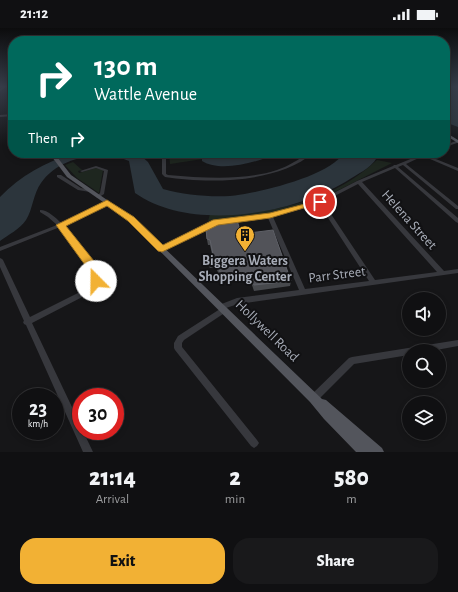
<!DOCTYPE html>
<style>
body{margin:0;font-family:"Alegreya Sans",sans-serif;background:#19191b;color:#f1f3f6;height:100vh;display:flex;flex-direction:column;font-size:15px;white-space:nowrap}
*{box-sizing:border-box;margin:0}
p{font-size:13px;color:#9c9d9f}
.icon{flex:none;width:22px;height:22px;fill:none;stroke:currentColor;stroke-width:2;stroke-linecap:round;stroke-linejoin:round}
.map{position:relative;height:424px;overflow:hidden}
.drawer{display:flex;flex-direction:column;background:#101012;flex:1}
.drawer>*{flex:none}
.top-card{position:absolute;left:8px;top:8px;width:442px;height:122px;border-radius:16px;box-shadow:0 2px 6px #0003,0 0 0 1px #303032;background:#00695c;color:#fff;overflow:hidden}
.tools{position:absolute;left:402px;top:264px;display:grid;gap:8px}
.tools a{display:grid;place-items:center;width:44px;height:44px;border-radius:50%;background:#101012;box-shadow:0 2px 6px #0003,0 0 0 1px #303032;font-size:20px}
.speed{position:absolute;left:12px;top:360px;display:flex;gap:8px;font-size:20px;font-weight:700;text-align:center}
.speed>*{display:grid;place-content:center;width:52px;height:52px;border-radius:50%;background:#101012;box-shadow:0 2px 6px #0003,0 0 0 1px #303032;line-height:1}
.speed small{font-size:10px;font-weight:400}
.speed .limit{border:6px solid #d22;background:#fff;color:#111}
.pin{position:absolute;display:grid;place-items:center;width:34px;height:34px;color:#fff;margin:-17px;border:2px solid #fff;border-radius:50%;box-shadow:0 1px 4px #0007}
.me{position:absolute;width:44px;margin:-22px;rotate:338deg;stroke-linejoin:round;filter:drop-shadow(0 0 3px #0008)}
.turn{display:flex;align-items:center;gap:14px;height:84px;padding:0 20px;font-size:18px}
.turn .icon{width:52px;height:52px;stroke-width:2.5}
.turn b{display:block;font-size:28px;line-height:34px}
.then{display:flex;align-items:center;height:38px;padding:0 20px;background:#0003;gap:8px;font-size:15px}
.eta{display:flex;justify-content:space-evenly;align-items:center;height:68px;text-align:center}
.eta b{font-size:24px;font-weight:800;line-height:28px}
.primary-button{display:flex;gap:8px;margin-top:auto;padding:8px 20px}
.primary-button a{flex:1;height:46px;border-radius:16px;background:#f2b134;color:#111;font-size:16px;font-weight:800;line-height:46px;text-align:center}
.primary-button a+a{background:#19191b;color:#f1f3f6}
.status{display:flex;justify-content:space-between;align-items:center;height:28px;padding:0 20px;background:#101012;direction:ltr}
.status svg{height:11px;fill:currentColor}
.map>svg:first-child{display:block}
.green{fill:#1e261f}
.water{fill:#2c353c}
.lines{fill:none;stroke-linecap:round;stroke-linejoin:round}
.minor{fill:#37383d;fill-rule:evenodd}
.major{fill:#53555c;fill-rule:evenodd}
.wall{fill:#47494d}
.building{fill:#525359;stroke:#5f6168}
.route{fill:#f2b134;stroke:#9d7322}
.labels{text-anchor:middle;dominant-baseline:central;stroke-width:4;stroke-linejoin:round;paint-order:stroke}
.street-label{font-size:14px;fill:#a8adb8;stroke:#111113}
.poi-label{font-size:14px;font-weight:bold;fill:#a8adb8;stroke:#111113}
</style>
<div class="status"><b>21:12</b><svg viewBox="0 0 49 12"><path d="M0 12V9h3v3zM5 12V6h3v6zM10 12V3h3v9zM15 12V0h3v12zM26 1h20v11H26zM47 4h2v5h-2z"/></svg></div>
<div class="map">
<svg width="458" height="424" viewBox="0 0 458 424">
<rect width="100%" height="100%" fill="#161618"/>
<g class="green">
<polygon points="169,125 198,125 203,131 170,136"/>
<path d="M377,132l15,3 -71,36 -51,14 -62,8 2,-7c57,2 124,-13 167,-54z"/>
<polygon points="73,134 82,142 78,143 79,145 96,140 103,142 99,165 77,150 65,137"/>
</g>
<g class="water">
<polygon points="445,58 458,58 458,99 445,94"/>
<path d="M73,125h62l5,2 8,7 15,27c21,6 45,8 67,7 24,-2 102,-20 113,-43h36c-4,13 -18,19 -29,26 -54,35 -158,54 -215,14l-6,-32c-28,-12 -70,-4 -88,22 -8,11 -8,26 -15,37 -6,9 -18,15 -26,21v-44c21,-22 45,-34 73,-44z"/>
<path d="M232,125h46c-20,9 -57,20 -76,8v-2z"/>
</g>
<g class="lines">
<g class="minor">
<polygon points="5,58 7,58 0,63 0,61"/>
<polygon points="13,86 13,88 0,89 0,87"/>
<polygon points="456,113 458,114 457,115 445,119 445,117"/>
<path d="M162,125h4v21l2,1c36,3 75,6 109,-5 6,-2 12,-5 17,-8 7,-3 11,-9 19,-9 -35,30 -104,31 -148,24l-3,-3z"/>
<path d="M425,125h5l-4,2 32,13v3l-35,-15 -17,8 52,42v3h-2l-53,-44 -5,2 60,51v5l-2,-1 -61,-54 -33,14 82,89 14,-2v4l-220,31 -12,4 1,2 -1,2 -42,28 -2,3v4l75,93 2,3 -2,3 -3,2 -3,-2 -76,-96 -1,-2v-5l4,-7 42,-27 -2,-2 1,-2 18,-7 62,-8 -31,-72 -51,5 -53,27h-4l-1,-1 1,-1 54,-27 56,-6 48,-14 39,-20 36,-15 1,-1h2zM358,156l79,88 -62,8 -52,-78zM319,176l50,77 -64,8 -32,-72z"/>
<polygon points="96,138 108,142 104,166 98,170 96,169 100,165 104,143 96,140 82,144 80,143"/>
<polygon points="57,147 61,147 81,160 92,162 92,163 90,164 78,162 57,149"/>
<path d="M105,173h2l2,1 -45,24c16,15 28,34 36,55l-1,2 -7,9 -60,31 49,103v5h2l10,21h-10l-57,-127 -2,-1 -1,-2 1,-1 -24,-54v-9l2,1 1,1 27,57 58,-29 6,-7c-7,-20 -19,-38 -34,-54l-60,24v-4l57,-22 -9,-8 -8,-5v-2c8,0 16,8 21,13z"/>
<polygon points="458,312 458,318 431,323 409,323 409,327 354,336 317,373 314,374 311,373 310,370 311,367 349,330 352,329"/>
</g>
<g class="major">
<polygon points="445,104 458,112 458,115 445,107"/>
<polygon points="49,125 54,125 71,147 133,190 322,371 326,372 382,420 384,424 356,424 324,391 310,374 129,192 67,149"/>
</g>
</g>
<polygon class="wall" points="209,199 241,206 291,253 290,258 254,263 250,251 227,253 220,250 216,239 210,240 207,236 207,231 209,230 209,227 212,226 210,217 208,217 206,206 206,201 209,201"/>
<polygon class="building" points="237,192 241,206 273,202 291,253 254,257 250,246 227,248 220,244 216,234 210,234 207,231 210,230 209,227 213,226 210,212 207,211 206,201 210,201 209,199 218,194"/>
<linearGradient id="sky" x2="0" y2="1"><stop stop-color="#0c0c0d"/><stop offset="0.5" stop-color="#363c48"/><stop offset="1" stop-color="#363c48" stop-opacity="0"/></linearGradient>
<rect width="458" height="117" fill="url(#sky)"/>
<polygon class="route" points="107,172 134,189 163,217 213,192 270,185 320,172 324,174 270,190 218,197 162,224 158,223 128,193 107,178 66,198 94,233 102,253 96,257 93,256 85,237 56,197"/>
<defs>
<symbol id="building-pin" viewBox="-11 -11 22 30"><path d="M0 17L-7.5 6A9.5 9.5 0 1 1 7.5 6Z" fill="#f2b134" stroke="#111113"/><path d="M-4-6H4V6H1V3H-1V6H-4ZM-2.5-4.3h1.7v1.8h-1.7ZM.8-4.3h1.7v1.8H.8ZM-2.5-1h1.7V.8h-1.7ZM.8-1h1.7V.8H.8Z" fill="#111"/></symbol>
</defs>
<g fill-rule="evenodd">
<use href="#building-pin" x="234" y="196" width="22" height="30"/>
</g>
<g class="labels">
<g class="street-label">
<text transform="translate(409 192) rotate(48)">Helena Street</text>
<text transform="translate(337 247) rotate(-7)">Parr Street</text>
<text transform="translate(267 303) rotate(44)">Hollywell Road</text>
</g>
<g class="poi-label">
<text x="245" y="233">Biggera Waters<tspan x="245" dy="16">Shopping Center</tspan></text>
</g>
</g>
</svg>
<div class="tools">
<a><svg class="icon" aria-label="sound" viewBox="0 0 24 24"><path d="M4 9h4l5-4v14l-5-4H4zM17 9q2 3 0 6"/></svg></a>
<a><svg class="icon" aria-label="search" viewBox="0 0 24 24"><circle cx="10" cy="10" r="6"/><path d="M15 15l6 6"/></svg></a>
<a><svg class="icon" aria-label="layers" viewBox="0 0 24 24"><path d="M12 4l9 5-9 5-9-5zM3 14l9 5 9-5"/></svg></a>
</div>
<div class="speed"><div>23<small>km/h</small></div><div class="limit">30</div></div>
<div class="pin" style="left:320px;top:174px;background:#d93025"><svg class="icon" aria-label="arrive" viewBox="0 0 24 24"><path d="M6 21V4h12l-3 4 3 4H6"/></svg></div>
<svg class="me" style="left:96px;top:253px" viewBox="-20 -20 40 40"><circle r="19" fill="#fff"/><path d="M0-13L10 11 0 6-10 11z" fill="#f2b134"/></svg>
<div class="top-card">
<div class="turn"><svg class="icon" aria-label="right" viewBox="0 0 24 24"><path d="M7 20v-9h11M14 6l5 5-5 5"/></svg><div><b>130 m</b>Wattle Avenue</div></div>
<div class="then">Then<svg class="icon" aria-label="right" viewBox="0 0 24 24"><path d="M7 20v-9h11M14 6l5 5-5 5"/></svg></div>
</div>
</div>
<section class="drawer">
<div class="eta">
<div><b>21:14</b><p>Arrival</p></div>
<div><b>2</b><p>min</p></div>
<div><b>580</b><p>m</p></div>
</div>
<div class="primary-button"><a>Exit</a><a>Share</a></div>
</section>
